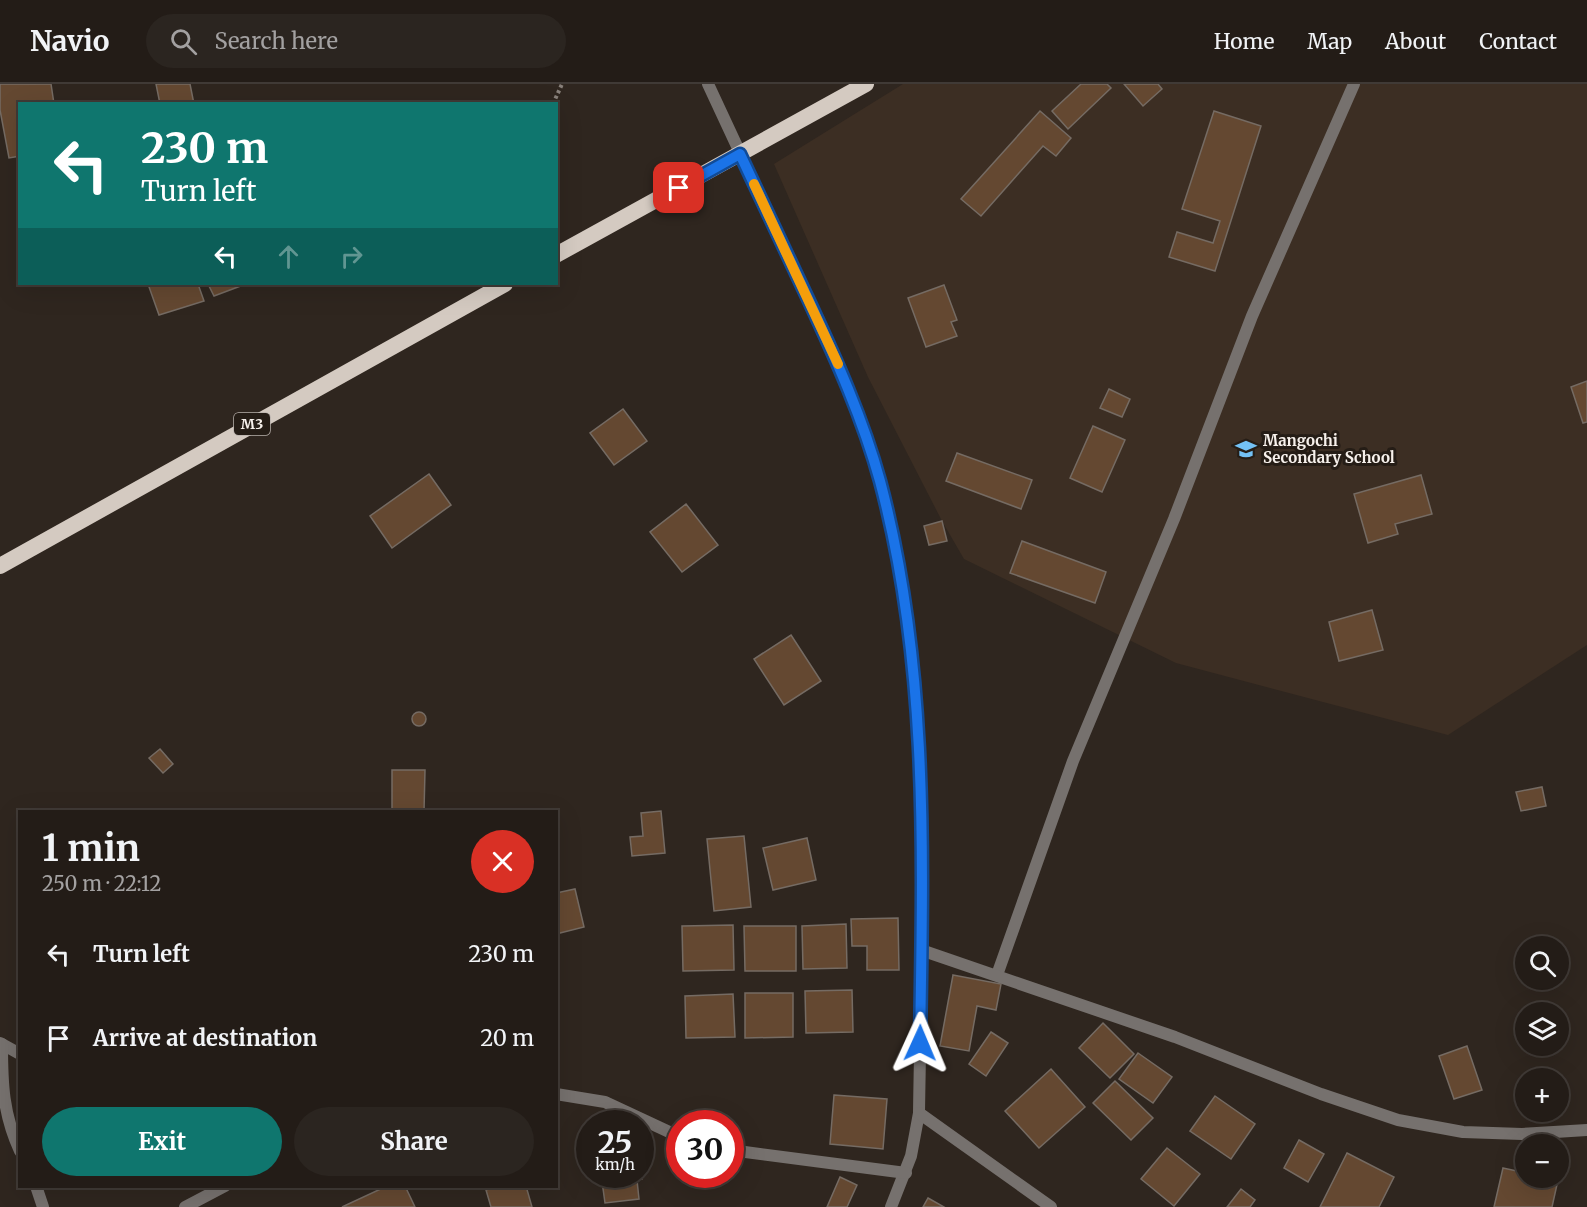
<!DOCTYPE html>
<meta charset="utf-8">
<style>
body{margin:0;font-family:Merriweather,serif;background:#2b2520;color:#f1f3f6;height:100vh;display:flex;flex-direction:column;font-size:22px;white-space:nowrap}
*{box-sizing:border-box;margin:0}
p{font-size:20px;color:#a3a1a1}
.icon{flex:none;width:33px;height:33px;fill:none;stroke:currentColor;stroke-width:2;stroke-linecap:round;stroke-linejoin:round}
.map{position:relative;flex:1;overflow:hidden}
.side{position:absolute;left:18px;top:726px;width:540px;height:378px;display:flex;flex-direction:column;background:#231c17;border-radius:0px;box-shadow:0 6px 24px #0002,0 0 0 2px #403a36}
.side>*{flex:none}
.top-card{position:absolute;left:18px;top:18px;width:540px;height:183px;border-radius:0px;box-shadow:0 6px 24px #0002,0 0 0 2px #403a36;background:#0f766e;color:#fff;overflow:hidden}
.fabs{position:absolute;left:1515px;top:852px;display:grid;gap:12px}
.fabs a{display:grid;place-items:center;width:54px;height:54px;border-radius:50%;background:#231c17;box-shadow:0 6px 24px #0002,0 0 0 2px #403a36;font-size:30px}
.speed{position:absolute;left:576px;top:1026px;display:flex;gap:12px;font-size:30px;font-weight:700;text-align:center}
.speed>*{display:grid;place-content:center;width:78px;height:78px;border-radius:50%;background:#231c17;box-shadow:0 6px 24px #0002,0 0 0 2px #403a36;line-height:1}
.speed small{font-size:15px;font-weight:400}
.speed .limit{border:9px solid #d22;background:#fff;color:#111}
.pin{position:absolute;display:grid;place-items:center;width:51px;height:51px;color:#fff;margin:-26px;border-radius:12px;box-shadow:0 3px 9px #0006}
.me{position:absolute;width:66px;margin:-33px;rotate:1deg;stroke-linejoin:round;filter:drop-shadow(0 0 4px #0008)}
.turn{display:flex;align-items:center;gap:21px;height:126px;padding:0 24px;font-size:27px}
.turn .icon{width:78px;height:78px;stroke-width:2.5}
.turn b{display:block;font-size:42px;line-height:51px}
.lanes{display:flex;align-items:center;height:57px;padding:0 24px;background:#0003;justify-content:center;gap:30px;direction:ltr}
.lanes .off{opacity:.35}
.round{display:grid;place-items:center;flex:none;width:63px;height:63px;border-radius:32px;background:#2b2520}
.summary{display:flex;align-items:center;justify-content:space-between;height:102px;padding:0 24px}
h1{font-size:36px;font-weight:700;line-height:45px}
.primary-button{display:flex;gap:12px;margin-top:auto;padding:12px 24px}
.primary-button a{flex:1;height:69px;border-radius:36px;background:#0f766e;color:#fff;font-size:24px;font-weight:700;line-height:69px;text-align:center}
.primary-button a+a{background:#2b2520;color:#f1f3f6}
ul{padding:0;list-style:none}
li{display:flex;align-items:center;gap:18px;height:84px;padding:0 24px}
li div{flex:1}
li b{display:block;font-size:22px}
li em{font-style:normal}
header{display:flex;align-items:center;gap:36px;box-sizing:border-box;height:84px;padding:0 30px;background:#231c17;border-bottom:2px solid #403a36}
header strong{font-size:28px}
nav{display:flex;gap:33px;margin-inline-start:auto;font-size:21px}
.search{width:420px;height:54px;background:#2b2520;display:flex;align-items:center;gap:15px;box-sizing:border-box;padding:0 21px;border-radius:33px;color:#a3a1a1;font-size:22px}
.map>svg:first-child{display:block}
.built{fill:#3c2e23}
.building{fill:#644831;stroke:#756b63;stroke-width:1.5}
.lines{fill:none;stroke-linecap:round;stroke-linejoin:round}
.path{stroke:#88807a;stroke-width:4;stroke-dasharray:3 3;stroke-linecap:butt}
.service{stroke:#76716e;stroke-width:12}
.minor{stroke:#76716e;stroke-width:12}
.trunk{stroke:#d4cac1;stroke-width:16}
.route-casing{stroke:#114b97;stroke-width:15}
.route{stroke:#1a73e8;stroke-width:10}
.slow{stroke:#f59e0b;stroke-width:10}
.labels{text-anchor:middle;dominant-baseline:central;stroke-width:6;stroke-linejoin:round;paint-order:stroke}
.shield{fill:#251d16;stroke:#b8b1ac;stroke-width:1.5}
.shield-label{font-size:14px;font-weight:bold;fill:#f7f1ec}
.poi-label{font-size:15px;font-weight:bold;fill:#f7f1ec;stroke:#251d16;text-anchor:start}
</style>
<header>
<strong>Navio</strong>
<div class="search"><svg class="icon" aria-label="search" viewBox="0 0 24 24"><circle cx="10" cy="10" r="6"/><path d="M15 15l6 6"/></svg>Search here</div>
<nav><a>Home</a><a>Map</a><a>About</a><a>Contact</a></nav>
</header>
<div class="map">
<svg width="1587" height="1123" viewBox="0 0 1587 1123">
<rect width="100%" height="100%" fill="#2f261f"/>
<polygon class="built" points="903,0 1587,0 1587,561 1448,651 1176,579 964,475 942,437 868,293 774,80"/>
<g class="building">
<polygon points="0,0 51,0 54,20 20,20 20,72 9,74 0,26"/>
<polygon points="156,0 190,0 194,20 160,20"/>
<polygon points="1081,0 1107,0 1111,4 1068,45 1052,27"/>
<polygon points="1124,0 1158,0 1162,5 1143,22"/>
<polygon points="1040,27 1071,54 1056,72 1043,62 981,132 961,115"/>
<polygon points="1214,27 1261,42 1215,187 1169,173 1177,148 1213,159 1220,137 1182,125"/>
<polygon points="148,200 198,200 204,217 159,231"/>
<polygon points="208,200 246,200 214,212"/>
<polygon points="944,201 957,236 951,238 957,252 926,263 908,214"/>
<polygon points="1587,297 1587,338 1583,339 1571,303"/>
<polygon points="1109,305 1130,315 1122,333 1100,324"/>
<polygon points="623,325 647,357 614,381 590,349"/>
<polygon points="1093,342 1125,356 1102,408 1070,394"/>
<polygon points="957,369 1032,396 1021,425 946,397"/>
<polygon points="429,390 451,421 392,464 370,432"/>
<polygon points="1421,391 1432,430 1395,440 1398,450 1368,459 1354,410"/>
<polygon points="686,420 718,461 682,488 650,448"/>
<polygon points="942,437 947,457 929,461 924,442"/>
<polygon points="1022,457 1106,488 1095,519 1010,489"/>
<polygon points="1372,526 1383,566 1339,577 1329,538"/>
<polygon points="791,551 821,597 784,621 754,575"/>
<circle cx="419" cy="635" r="7"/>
<polygon points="160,665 173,680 163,689 149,674"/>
<polygon points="392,686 425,686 424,728 392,728"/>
<polygon points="1542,703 1546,722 1521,727 1516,708"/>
<polygon points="661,727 665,769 632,772 630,753 643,752 641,729"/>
<polygon points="744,752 751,823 714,827 707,755"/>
<polygon points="807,754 816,796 773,806 763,764"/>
<polygon points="575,805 584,843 556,850 556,809"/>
<polygon points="898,834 899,886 867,886 867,862 852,862 851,835"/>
<polygon points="846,840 847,884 803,885 802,842"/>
<polygon points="733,841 734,886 683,887 682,842"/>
<polygon points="744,842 796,842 796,887 745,887"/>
<polygon points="953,891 1001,900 996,926 977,922 969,967 940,962"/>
<polygon points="852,906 853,948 806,949 805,907"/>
<polygon points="745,909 793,909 793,953 745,954"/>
<polygon points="733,910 735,953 686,954 685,912"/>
<polygon points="1103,939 1134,970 1110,994 1079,964"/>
<polygon points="991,948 1008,959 986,992 969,980"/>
<polygon points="1467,962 1482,1006 1454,1015 1439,972"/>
<polygon points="1138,969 1172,993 1153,1019 1119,995"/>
<polygon points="1051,985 1085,1023 1039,1064 1005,1027"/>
<polygon points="1115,997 1153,1034 1131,1056 1093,1019"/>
<polygon points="834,1011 887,1015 883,1065 830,1060"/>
<polygon points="1215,1012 1255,1040 1231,1075 1190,1047"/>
<polygon points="1299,1056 1324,1070 1308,1098 1284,1084"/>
<polygon points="1167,1064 1200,1090 1174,1122 1141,1095"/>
<polygon points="1347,1069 1394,1093 1379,1123 1320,1123"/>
<polygon points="640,1083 642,1095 637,1096 639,1115 605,1119 601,1090 640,1090"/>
<polygon points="1503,1084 1526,1089 1526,1094 1547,1094 1558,1096 1552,1123 1494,1123"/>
<polygon points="840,1093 857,1101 847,1123 827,1123"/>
<polygon points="387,1102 405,1102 415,1123 342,1123"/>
<polygon points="499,1102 526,1102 532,1123 491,1123 486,1106"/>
<polygon points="1241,1105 1255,1116 1250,1123 1227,1123"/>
<polygon points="928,1114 944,1123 923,1123"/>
</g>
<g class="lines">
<polyline class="path" points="553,20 562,0"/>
<polyline class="service" points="997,891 1073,677 1174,435 1252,232 1354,0"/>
<g class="minor">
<path d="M708,0c31,68 63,136 95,204 29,63 60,127 77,195 54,205 42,419 39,630l-8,43 -20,51"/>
<polyline points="921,866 1175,953 1321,1010 1398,1036 1463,1048 1522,1050 1587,1046"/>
<polyline points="0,959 20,970"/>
<path d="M2,960c0,40 1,70 18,107"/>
<polyline points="556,1010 605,1018 680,1053"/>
<polyline points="919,1029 1051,1123"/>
<polyline points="730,1066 906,1089"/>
<polyline points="36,1102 43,1123"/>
<polyline points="185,1123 225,1102"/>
</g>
<g class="trunk">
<polyline points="556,171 866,0"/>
<polyline points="0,482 505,200"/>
</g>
</g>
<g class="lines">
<defs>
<path id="route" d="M679,104l61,-34c23,49 46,98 69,147 27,58 54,118 71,180 49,184 43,374 40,562"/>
</defs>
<use href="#route" class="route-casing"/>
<use href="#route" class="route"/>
<polyline class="slow" points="754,100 838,280"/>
</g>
<defs>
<symbol id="school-bare" viewBox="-9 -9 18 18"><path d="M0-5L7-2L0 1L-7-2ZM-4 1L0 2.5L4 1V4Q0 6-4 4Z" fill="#73c1f5" stroke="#251d16" stroke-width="2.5" paint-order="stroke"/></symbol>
</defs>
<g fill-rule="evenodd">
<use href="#school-bare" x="1231" y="350" width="30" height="30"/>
</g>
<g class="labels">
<rect class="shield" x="234" y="329" width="36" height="22" rx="4.5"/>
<g class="shield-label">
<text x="252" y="340">M3</text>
</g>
<g class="poi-label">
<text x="1263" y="356">Mangochi<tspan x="1263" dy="17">Secondary School</tspan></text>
</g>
</g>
</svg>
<div class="fabs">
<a><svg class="icon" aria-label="search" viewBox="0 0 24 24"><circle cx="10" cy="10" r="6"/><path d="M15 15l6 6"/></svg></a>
<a><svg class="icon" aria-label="layers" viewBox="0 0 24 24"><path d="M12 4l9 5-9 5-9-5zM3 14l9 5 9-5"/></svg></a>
<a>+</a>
<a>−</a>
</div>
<div class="speed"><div>25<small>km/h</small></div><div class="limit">30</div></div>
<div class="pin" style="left:679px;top:104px;background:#d93025"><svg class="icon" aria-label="arrive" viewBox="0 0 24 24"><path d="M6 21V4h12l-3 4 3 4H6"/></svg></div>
<svg class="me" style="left:920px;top:959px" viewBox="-20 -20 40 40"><path d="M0-17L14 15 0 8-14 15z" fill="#1a73e8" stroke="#fff" stroke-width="4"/></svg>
<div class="top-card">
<div class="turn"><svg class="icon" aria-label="left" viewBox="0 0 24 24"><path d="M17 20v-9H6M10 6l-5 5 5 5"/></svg><div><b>230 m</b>Turn left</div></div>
<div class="lanes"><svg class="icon" aria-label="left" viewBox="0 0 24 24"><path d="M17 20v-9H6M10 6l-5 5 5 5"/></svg><svg class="icon off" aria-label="ahead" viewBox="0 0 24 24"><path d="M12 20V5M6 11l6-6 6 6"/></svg><svg class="icon off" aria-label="right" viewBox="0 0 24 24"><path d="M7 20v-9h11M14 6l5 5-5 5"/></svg></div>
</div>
<section class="side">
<div class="summary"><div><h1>1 min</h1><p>250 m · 22:12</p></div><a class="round" style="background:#d93025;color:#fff"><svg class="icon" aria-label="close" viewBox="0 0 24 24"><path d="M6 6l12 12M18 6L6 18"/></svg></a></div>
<ul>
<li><svg class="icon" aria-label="left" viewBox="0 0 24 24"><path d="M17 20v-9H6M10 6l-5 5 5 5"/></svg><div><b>Turn left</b></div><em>230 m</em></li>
<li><svg class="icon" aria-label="arrive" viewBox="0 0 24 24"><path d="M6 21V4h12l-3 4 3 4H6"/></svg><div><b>Arrive at destination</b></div><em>20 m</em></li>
</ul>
<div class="primary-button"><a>Exit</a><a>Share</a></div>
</section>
</div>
